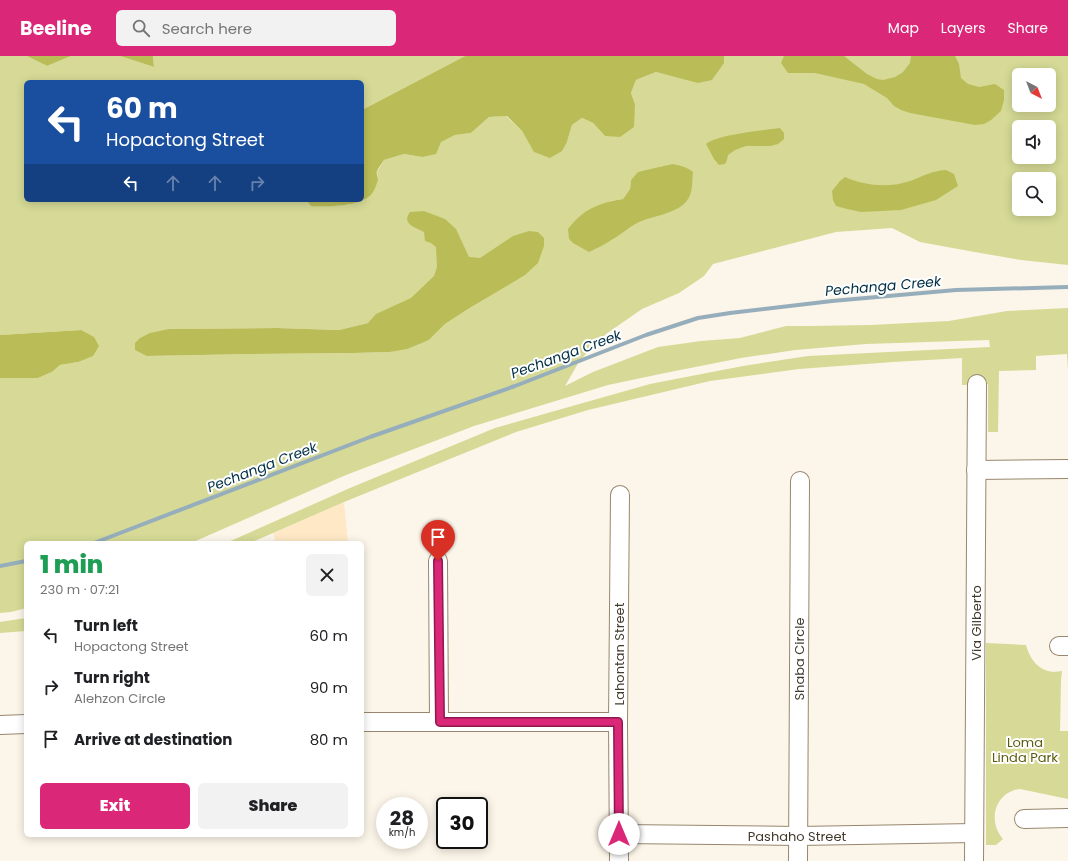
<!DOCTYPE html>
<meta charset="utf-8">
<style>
body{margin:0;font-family:Poppins,sans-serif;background:#f2f2f2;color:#202124;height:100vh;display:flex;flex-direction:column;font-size:15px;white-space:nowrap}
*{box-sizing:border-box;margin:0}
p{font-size:13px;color:#757577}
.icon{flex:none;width:22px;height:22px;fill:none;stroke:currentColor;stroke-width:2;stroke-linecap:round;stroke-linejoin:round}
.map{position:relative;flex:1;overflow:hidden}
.panel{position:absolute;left:24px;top:485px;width:340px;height:296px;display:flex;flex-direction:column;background:#fff;border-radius:6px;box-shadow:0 2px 10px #0003}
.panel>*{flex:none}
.banner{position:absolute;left:24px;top:24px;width:340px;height:122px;border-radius:6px;box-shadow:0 2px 10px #0003;background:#1a4fa0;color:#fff;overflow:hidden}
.needle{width:26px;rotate:138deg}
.controls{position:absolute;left:1012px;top:12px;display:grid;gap:8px}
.controls a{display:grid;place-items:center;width:44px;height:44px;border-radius:6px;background:#fff;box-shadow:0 2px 10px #0003;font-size:20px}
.speed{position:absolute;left:376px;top:741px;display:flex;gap:8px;font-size:20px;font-weight:700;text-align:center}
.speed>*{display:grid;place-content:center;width:52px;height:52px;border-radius:50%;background:#fff;box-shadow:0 2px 10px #0003;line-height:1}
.speed small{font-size:10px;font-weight:400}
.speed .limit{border:2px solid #111;border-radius:6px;background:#fff;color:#111}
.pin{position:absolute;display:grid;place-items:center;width:34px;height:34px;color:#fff;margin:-41px -17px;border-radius:50% 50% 50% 0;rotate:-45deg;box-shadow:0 0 4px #0007}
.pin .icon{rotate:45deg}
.me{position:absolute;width:44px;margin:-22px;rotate:0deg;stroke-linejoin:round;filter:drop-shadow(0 0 3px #0008)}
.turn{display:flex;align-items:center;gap:14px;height:84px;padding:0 16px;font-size:18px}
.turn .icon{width:52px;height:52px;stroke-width:2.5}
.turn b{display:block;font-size:28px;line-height:34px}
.lanes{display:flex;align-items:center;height:38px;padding:0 16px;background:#0003;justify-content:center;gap:20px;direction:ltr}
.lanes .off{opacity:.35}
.round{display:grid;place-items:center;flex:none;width:42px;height:42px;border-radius:6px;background:#f2f2f2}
.head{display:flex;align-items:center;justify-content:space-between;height:68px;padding:0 16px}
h1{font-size:24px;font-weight:800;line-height:30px;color:#1e9e55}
.cta{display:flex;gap:8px;margin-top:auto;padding:8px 16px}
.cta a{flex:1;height:46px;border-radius:6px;background:#db2777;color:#fff;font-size:16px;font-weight:800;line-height:46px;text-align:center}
.cta a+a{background:#f2f2f2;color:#202124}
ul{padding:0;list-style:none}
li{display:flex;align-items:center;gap:12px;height:52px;padding:0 16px}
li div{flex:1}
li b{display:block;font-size:15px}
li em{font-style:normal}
header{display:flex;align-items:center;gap:24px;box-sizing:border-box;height:56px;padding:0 20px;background:#db2777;color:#fff}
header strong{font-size:19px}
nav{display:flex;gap:22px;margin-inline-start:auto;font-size:14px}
.search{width:280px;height:36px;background:#f2f2f2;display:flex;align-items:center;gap:10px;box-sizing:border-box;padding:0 14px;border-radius:6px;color:#757577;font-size:15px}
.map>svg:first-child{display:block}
.built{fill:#fee8c5}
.green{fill:#d6da96;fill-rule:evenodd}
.forest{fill:#babd57}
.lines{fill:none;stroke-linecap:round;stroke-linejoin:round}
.stream{stroke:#96aebb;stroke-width:4}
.minor-casing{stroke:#98876e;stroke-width:20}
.minor{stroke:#fff;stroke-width:18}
.route-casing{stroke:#8e194d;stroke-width:10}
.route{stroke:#db2777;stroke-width:7}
.labels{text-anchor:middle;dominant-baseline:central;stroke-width:4;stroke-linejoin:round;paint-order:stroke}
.street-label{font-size:13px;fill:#413a2e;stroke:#fff}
.park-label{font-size:13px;fill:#5b5c0f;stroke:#fff}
.water-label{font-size:14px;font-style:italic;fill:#002f45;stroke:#fff}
</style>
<header>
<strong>Beeline</strong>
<div class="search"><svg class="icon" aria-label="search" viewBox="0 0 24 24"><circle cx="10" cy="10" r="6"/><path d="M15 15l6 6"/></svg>Search here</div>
<nav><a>Map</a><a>Layers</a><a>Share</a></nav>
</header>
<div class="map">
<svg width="1068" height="805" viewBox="0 0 1068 805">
<rect width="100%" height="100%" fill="#fcf5e9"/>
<polygon class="built" points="344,446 348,487 276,487 273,477"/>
<g class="green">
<path d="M0,0h27l20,10 24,-10h49l34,11 -1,-11h312l-103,54v-28h-336v118h280l5,6h26l14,-2 13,-5 14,-19 -1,-8 7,-12 20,-6 18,3 18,-15 15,-7 16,-2 18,-16 17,-1 16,15 12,20 33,-9 5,-17 10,-7 11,5 12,13 30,-32 -4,-11 5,-13 20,-8 21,5 47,-14v-7h344v209l-47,-5 -52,-9 -49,-9 -28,-14 -56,4 -123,32 -9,12 -25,17 -37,16 -36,25 -26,26 -15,26 28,-14 65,-25 43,-6 39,-3 46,-12h25l59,-1 79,-4 58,-10 61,-3v62l-1,-16 -31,2v14l-37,1 -1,61h-10v-48l-26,1v-27l-69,4 -94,7 -89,12 -122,29 -72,22 -172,70 -94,41h-24l124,-55 145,-60 155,-44 93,-18 65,-10 182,-9 -1,-7 -123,4 -71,6 -54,8 -76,15 -57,12 -134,41 -128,49 -155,68h-165v65l-15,4 -11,1v-235h38l14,-6 8,-7 18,-3 3,-32 -81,5zM1019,19h30v30h-30zM1019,71h30v30h-30zM672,108l-88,85 27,-48 12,-2 7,-10 1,-9 29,-13zM1019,123h30v30h-30zM496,236l-51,32 -16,16 -39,12 -36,1 -100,1 -107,2 22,-27 108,-1 62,2z"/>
<polygon points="26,562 26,575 0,577 0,566"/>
<path d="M986,587l40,2c5,18 17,30 36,26l-1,9 -1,51h8v68l-48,-10c-25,3 -33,32 -17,50l-7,6h-10z"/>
</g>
<g class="forest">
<polygon points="27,0 71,0 47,10"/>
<polygon points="120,0 153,0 154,11"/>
<path d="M465,0h259v7l-12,17 -14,3 -42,-11 -20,8 -5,13 4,11 -1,23 -14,10 -15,-1 -12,-13 -11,-5 -10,7 -5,17 -5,9 -12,7 -16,-6 -12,-21 -15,-15 -18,1 -18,16 -16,2 -14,7 -5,12 -14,3 -18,-3 -20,6c-2,3 -5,7 -7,11 -1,3 1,6 1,9 -1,3 -3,9 -5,12 -9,15 -46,15 -62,14l-5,-6h56v-90z"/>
<polygon points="784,0 844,0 867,18 877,23 883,24 895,21 903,16 910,7 911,0 955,0 959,8 961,22 968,28 979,31 995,28 1004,34 1004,44 1001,55 991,64 984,68 975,69 910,57 901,54 894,50 887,42 864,28 815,17 788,17 781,7"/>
<path d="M780,72l4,5v6l-6,5 -7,2h-25l-11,4 -7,5 -1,5 -2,4 -6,1 -5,-6 -8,-15c11,-9 51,-13 66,-15z"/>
<path d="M672,108c7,1 15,3 21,8 -1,8 0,20 -5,27 -8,14 -35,17 -49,23 -9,4 -17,12 -26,17 -7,5 -16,9 -24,13l-16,-9 -4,-4 -1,-10c15,-20 31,-26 55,-30l7,-10 1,-9 7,-8z"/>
<path d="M946,114l8,4 4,12 -22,14 -35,10 -40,2 -14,-3 -11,-3 -3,-6 -1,-9 8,-10 5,-4c20,9 45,11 65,4 14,-5 21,-10 36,-11z"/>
<path d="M424,155l21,8 11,10 13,28 11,1 33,-22 16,-5 9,1 6,6v8l-6,17 -13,12 -55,33 -25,16 -16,16 -22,9 -17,3 -36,1 -100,1 -107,2 -12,-6v-7l5,-5 10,-5 19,-4 108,-1 62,2 29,-7 8,-9 35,-16 23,-22 3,-9 -1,-20 -5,-4 -6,-2 -1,-9c-9,-5 -23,-8 -14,-20z"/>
<polygon points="81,274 94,281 99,290 93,300 78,306 60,309 52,316 38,322 0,322 0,279"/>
</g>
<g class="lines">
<g class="stream">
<polyline points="94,487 370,381 515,330 646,279 698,262 730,257 832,245 956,234 1068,231"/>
<polyline points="0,510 26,505"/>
</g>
<defs>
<g id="minor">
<polyline points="976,414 1068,413"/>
<polyline points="438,505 439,666"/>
<polyline points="1059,590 1068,590"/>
<polyline points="362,666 618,666"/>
<polyline points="0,669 26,668"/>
<polyline points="1024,763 1068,762"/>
<polyline points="619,778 798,780 974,777"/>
<polyline points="619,805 618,666 620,439"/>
<polyline points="798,805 800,425"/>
<polyline points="974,805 977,328"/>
</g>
</defs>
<use href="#minor" class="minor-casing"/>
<use href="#minor" class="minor"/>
</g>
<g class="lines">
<defs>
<polyline id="route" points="438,505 440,666 618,666 619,778"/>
</defs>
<use href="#route" class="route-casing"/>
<use href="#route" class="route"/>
</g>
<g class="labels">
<g class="street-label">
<text transform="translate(976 567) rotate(-90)">Via Gilberto</text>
<text transform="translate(619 598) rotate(-90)">Lahontan Street</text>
<text transform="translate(799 603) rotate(-90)">Shaba Circle</text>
<text x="797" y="780">Pashaho Street</text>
</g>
<g class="park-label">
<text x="1025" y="686">Loma<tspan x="1025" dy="15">Linda Park</tspan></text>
</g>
<g class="water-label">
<text transform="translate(883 230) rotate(-5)">Pechanga Creek</text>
<text transform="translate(566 298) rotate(-20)">Pechanga Creek</text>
<text transform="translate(262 411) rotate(-21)">Pechanga Creek</text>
</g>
</g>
</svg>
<div class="controls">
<a><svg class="needle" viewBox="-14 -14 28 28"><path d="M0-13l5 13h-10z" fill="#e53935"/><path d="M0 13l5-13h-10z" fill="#757577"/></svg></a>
<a><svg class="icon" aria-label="sound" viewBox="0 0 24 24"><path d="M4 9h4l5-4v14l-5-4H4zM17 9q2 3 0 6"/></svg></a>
<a><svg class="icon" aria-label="search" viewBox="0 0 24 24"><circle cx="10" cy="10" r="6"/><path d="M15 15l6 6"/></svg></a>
</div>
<div class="speed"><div>28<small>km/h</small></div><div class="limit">30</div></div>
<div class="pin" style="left:438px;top:505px;background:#d93025"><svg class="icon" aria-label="arrive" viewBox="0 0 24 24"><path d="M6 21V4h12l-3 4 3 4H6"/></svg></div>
<svg class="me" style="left:619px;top:778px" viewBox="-20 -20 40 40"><circle r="19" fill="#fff"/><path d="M0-13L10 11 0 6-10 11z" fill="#db2777"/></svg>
<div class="banner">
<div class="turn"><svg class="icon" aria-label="left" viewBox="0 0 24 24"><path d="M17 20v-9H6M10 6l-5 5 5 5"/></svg><div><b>60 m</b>Hopactong Street</div></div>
<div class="lanes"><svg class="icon" aria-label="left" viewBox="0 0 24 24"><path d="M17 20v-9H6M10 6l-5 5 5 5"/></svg><svg class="icon off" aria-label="ahead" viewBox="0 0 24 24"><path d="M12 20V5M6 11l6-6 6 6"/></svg><svg class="icon off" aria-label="ahead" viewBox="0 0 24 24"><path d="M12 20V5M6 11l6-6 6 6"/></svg><svg class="icon off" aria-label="right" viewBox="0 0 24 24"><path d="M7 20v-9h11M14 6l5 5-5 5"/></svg></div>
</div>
<section class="panel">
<div class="head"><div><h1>1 min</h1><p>230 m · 07:21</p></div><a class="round"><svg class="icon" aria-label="close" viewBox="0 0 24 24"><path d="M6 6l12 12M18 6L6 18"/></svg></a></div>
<ul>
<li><svg class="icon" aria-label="left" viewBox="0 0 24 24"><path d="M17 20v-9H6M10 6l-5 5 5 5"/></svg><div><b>Turn left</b><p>Hopactong Street</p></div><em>60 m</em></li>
<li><svg class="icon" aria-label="right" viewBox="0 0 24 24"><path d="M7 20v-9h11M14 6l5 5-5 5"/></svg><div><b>Turn right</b><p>Alehzon Circle</p></div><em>90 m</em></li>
<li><svg class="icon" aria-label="arrive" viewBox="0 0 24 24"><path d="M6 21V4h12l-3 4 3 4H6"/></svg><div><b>Arrive at destination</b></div><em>80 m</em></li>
</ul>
<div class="cta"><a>Exit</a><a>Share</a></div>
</section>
</div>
